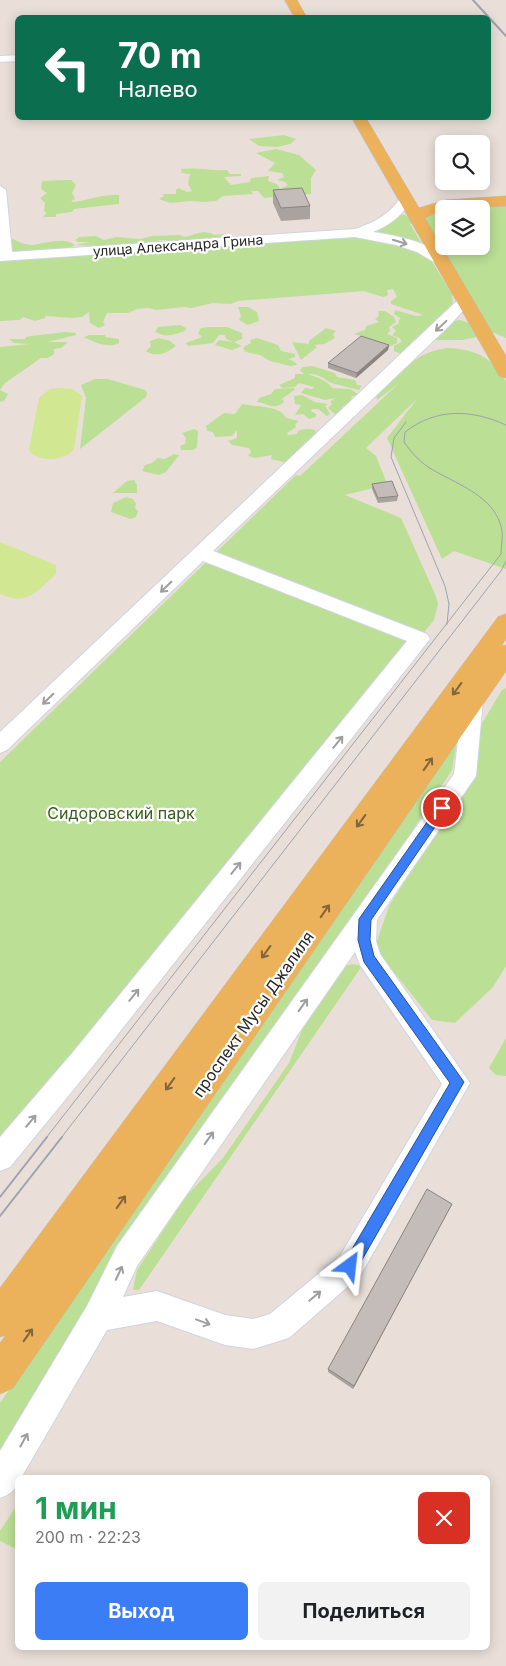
<!DOCTYPE html>
<html lang="ru">
<meta charset="utf-8">
<style>
body{margin:0;font-family:Inter,sans-serif;background:#f2f2f2;color:#202124;height:100vh;display:flex;flex-direction:column;font-size:19px;white-space:nowrap}
*{box-sizing:border-box;margin:0}
p{font-size:16px;color:#757577}
.icon{flex:none;width:28px;height:28px;fill:none;stroke:currentColor;stroke-width:2;stroke-linecap:round;stroke-linejoin:round}
.map{position:relative;flex:1;overflow:hidden}
.sheet{position:absolute;left:15px;top:1475px;width:475px;height:175px;display:flex;flex-direction:column;background:#fff;border-radius:8px;box-shadow:0 2px 12px #0003}
.sheet>*{flex:none}
.guide{position:absolute;left:15px;top:15px;width:476px;height:105px;border-radius:8px;box-shadow:0 2px 12px #0003;background:#0b6e4f;color:#fff;overflow:hidden}
.tools{position:absolute;left:435px;top:135px;display:grid;gap:10px}
.tools a{display:grid;place-items:center;width:55px;height:55px;border-radius:8px;background:#fff;box-shadow:0 2px 12px #0003;font-size:25px}
.pin{position:absolute;display:grid;place-items:center;width:42px;height:42px;color:#fff;margin:-21px;border:2px solid #fff;border-radius:50%;box-shadow:0 1px 5px #0007}
.me{position:absolute;width:55px;margin:-28px;rotate:30deg;stroke-linejoin:round;filter:drop-shadow(0 0 4px #0008)}
.turn{display:flex;align-items:center;gap:18px;height:105px;padding:0 20px;font-size:22px}
.turn .icon{width:65px;height:65px;stroke-width:2.5}
.turn b{display:block;font-size:35px;line-height:42px}
.round{display:grid;place-items:center;flex:none;width:52px;height:52px;border-radius:8px;background:#f2f2f2}
.headline{display:flex;align-items:center;justify-content:space-between;height:85px;padding:0 20px}
h1{font-size:30px;font-weight:700;line-height:38px;color:#1e9e55}
.button{display:flex;gap:10px;margin-top:auto;padding:10px 20px}
.button a{flex:1;height:58px;border-radius:8px;background:#3a7df4;color:#fff;font-size:20px;font-weight:700;line-height:58px;text-align:center}
.button a+a{background:#f2f2f2;color:#202124}
.map>svg:first-child{display:block}
.green{fill:#bbdf95;fill-rule:evenodd}
.pitch{fill:#d1e791}
.lines{fill:none;stroke-linecap:round;stroke-linejoin:round}
.minor-casing{stroke:#ced4e0;stroke-width:2}
.major-casing{stroke:#bebebe;stroke-width:1}
.minor{fill:#fff;fill-rule:evenodd}
.major{fill:#ecb15b;fill-rule:evenodd}
.tram-far1{stroke:#9ca2b1;stroke-width:1}
.tram{stroke:#9ca2b1;stroke-width:2}
.rail{stroke:#9ca2b1;stroke-width:2}
.wall{fill:#a9a29e}
.shaded-wall{fill:#898481}
.building{fill:#c4bcb8;stroke:#898481}
.oneway{stroke:#9e9e9e}
.oneway2{stroke:#80653e}
.route{fill:#3a7df4;stroke:#26519f}
.labels{text-anchor:middle;dominant-baseline:central;stroke-width:4.5;stroke-linejoin:round;paint-order:stroke}
.far-street-label{font-size:14px;fill:#272727;stroke:#fff}
.park-label{font-size:16px;fill:#35601b;stroke:#fff}
.street-label{font-size:16px;fill:#272727;stroke:#fff}
</style>
<div class="map">
<svg width="506" height="1666" viewBox="0 0 506 1666">
<rect width="100%" height="100%" fill="#e9dfd8"/>
<g class="green">
<polygon points="284,135 296,139 290,144 277,147 259,146 249,139"/>
<path d="M276,149l23,6 17,15 -5,8v16l-47,4 -6,-7h-7l2,3 -30,2 -7,5 -12,1 -13,-1 -21,2 -11,-4 5,-3 -2,-2h14v-4l2,-2 9,4 5,-1 -4,-7 2,-10 -8,-1 -1,-4c13,-2 32,2 46,1l3,4h11v2l-17,1 7,8 19,-3 1,-4 18,-2 -1,5 9,3 3,5 8,-4 -3,-3 -8,-2 7,-3 -2,-4 -14,-2 7,-8 -19,-10z"/>
<path d="M66,180h5l5,5 -4,8 3,6 -4,2 2,1c17,-2 28,-8 46,-7v9l-45,5 -2,3 -16,2v3h-13l3,-4 -2,-2 1,-8 -5,-5 7,-5 -6,-4 1,-8z"/>
<path d="M506,204v134l-16,-7 -69,-115 17,-7zM444,209h37v37h-37z"/>
<polygon points="398,214 409,216 413,223 410,224 422,244 375,233 374,231"/>
<polygon points="203,232 211,233 214,235 224,234 224,236 180,242 162,240 134,245 129,243 123,247 76,245 90,242 77,242 76,240 79,237 96,236 104,240 116,237 140,239 152,236 180,235 185,237"/>
<polygon points="367,236 416,251 429,257 452,294 453,306 440,320 434,318 437,323 404,355 394,351 394,346 401,342 400,338 392,335 396,331 392,327 398,324 400,318 394,314 395,310 416,316 424,315 391,304 391,301 397,297 393,289 387,290 388,295 383,297 364,291 238,301 231,304 213,303 192,308 184,307 156,310 148,308 137,309 128,313 107,313 103,322 105,325 99,328 90,323 89,312 82,317 72,318 45,316 45,318 35,321 23,317 20,320 0,321 0,261"/>
<path d="M13,239c5,3 13,6 19,6 12,-1 32,-9 43,0 -9,6 -55,8 -66,5l-2,-5z"/>
<polygon points="238,307 248,307 257,312 259,321 248,325 239,320 241,316"/>
<polygon points="378,311 385,311 394,317 396,322 389,327 390,331 387,334 397,338 397,343 387,348 380,345 378,341 354,334 365,330 366,326 379,322 375,319 379,316"/>
<polygon points="460,320 469,323 477,337 462,340 432,340 454,321"/>
<path d="M180,325l6,3 -1,3c-13,4 -18,7 -30,1l3,-5z"/>
<polygon points="208,327 227,327 242,333 242,339 234,342 242,346 232,350 215,345 219,340 233,342 226,339 225,335 219,335 213,343 188,346 186,343 202,337 198,333 201,328"/>
<polygon points="326,328 336,331 333,334 335,338 324,344 314,345 317,347 301,360 292,342 309,344 309,341"/>
<polygon points="65,332 76,333 76,335 47,342 68,342 61,348 54,349 54,354 48,358 41,358 5,383 0,390 8,394 4,401 0,402 0,347 29,344 14,343 9,339 25,339 26,337 31,336"/>
<path d="M89,335h16v2l14,2v4c-9,6 -26,-1 -35,-6z"/>
<path d="M159,338l11,3 6,5c-9,7 -20,12 -30,5l5,-5 -1,-5z"/>
<polygon points="257,338 278,345 281,351 295,354 295,357 288,359 295,362 297,365 290,366 270,361 260,355 246,352 243,349 245,346 251,343 250,340"/>
<path d="M450,348c30,3 40,9 56,33v188l-52,-18 -12,8 -55,-121 30,-39 -51,49 10,8 10,25 -1,4 -40,10 56,23 34,76 3,10 -4,16 -434,535v-393l296,-287 4,1 98,-92 -21,16 -1,-5c22,-20 42,-46 74,-47z"/>
<path d="M312,366l23,7 2,4 18,3 2,5 5,1 -3,4c-8,-2 -16,-4 -24,-6 -10,-2 -11,-10 -27,-10 9,4 18,5 24,14l18,1 9,6 -6,1 -2,2 3,2 -5,6h-7v7l-7,1 -7,-6 4,-4 -2,-2 5,-4 -10,2 -24,-7 4,-5 7,1 2,-2 -15,-4 -4,4 -13,1 -3,-3 16,-7v-4h9l-4,-4 3,-3z"/>
<polygon points="95,379 108,379 145,390 147,393 146,397 80,449 86,398 81,385"/>
<path d="M293,388l2,1c-1,2 -11,8 -13,10l2,3c-10,9 -17,1 -27,0l2,-4 12,-4 4,-5z"/>
<polygon points="302,395 315,402 328,404 325,406 330,414 327,416 318,409 312,409 311,411 316,414 316,417 309,419 303,414 295,415 301,405 295,404 294,396"/>
<path d="M242,404c12,3 39,1 44,14l13,3 -4,3 1,3 -9,6 1,2 9,-1 1,-3c6,-2 12,-3 18,0l1,6 -13,6 -1,5 -7,3v6l-8,6 -17,-4 1,-4 -17,3 -7,-2 3,-4 -2,-4 -17,-3 -4,-4 9,-3v-8l-5,6 -17,1 -2,-5 -6,-1 -1,-5 18,-13 11,1z"/>
<polygon points="194,429 198,431 197,447 193,450 181,450 180,446 185,444 186,438 182,433"/>
<polygon points="174,454 179,455 166,472 159,475 142,471 145,465 152,463 158,458 165,459"/>
<polygon points="134,480 137,485 137,493 113,493 127,481"/>
<polygon points="126,497 133,499 136,504 135,508 138,511 136,517 130,519 111,512 113,503"/>
<polygon points="506,688 506,966 493,987 455,1023 432,1020 378,952 377,941 389,906 474,773 478,730 502,690"/>
<polygon points="457,741 452,770 0,1463 0,1403"/>
<polygon points="352,964 362,966 139,1290 133,1290 137,1270 187,1195 223,1158 289,1063 302,1030 346,966"/>
<polygon points="506,1038 506,1076 496,1075 489,1068"/>
<polygon points="17,1505 18,1548 16,1549 0,1541 0,1531"/>
</g>
<g class="pitch">
<path d="M60,388l13,1 9,7 -8,53c-8,12 -37,14 -45,1l10,-52 11,-9z"/>
<path d="M0,542l56,23v9c-20,18 -28,32 -56,20z"/>
</g>
<g class="lines">
<defs>
<g id="minor">
<polygon points="18,55 18,61 0,62 0,56"/>
<path d="M0,186l6,4 6,62 343,-23c19,-6 35,-15 47,-33l4,-1 6,4c-9,16 -22,26 -39,33 21,3 62,11 76,29l-2,3h-10l-20,-12 -21,-7 -41,-8 -355,24z"/>
<polygon points="465,297 472,301 450,325 213,551 427,634 430,639 92,1067 10,1167 0,1171 0,1137 74,1051 407,641 203,561 7,750 0,753 0,732 460,298"/>
<path d="M473,693l7,2 3,5 -7,76 -99,144 -1,21 4,13 90,129 -110,193 -71,62 -36,11 -28,-4 -68,-24 -50,9 -86,148h-3c0,12 -8,16 -18,20v-47l87,-145 30,-60 337,-472 9,-74 3,-5zM355,952l5,13 82,119 -102,172 -70,58 -17,5 -28,-4 -68,-24 -34,6 14,-31z"/>
</g>
<g id="major">
<polygon points="285,0 297,0 307,18 295,18"/>
<polygon points="352,118 366,118 419,208 446,200 506,196 506,206 444,209 425,218 506,356 506,378 499,376 497,372"/>
<polygon points="506,614 506,639 501,646 506,645 506,671 13,1388 0,1394 0,1343 6,1335 0,1337 0,1288 498,617"/>
</g>
</defs>
<use href="#minor" class="minor-casing"/>
<use href="#major" class="major-casing"/>
<use href="#minor" class="minor"/>
<use href="#major" class="major"/>
<g class="tram-far1">
<polyline points="406,422 394,438 391,457 445,586 449,604 447,624"/>
<path d="M46,1138l455,-584c0,-8 2,-16 1,-23 -6,-36 -47,-47 -74,-64 -10,-7 -17,-15 -24,-25l1,-10c31,-24 66,-23 101,-7"/>
<polyline points="61,1138 501,571 506,561"/>
</g>
<g class="tram">
<polyline points="0,1197 47,1137"/>
<polyline points="0,1216 62,1137"/>
</g>
<polyline class="rail" points="473,0 506,36"/>
</g>
<g class="wall">
<polygon points="273,190 310,206 310,219 281,221 273,203"/>
<polygon points="389,345 388,350 356,378 328,368 328,363"/>
<polygon points="372,484 398,496 397,501 378,503 372,489"/>
<polygon points="450,1207 353,1389 328,1372 328,1369"/>
</g>
<g class="shaded-wall">
<polygon points="389,345 388,350 356,378 357,373"/>
<polygon points="452,1204 450,1207 353,1389 354,1386"/>
</g>
<g class="building">
<polygon points="302,188 310,206 281,208 273,190"/>
<polygon points="361,336 389,345 357,373 328,363"/>
<polygon points="392,481 398,496 378,498 372,484"/>
<polygon points="427,1189 452,1204 354,1386 328,1369"/>
</g>
<defs><path id="oneway-shaft" d="M-6 0H5M1.5-3L5.5 0L1.5 3" fill="none" stroke-width="1.6" stroke-linecap="round" stroke-linejoin="round" transform="scale(1.25)"/></defs>
<g class="oneway">
<use href="#oneway-shaft" transform="translate(400 242) rotate(17)"/>
<use href="#oneway-shaft" transform="translate(441 326) rotate(137)"/>
<use href="#oneway-shaft" transform="translate(166 587) rotate(136)"/>
<use href="#oneway-shaft" transform="translate(48 699) rotate(136)"/>
<use href="#oneway-shaft" transform="translate(338 742) rotate(-51)"/>
<use href="#oneway-shaft" transform="translate(236 868) rotate(-51)"/>
<use href="#oneway-shaft" transform="translate(134 995) rotate(-51)"/>
<use href="#oneway-shaft" transform="translate(303 1005) rotate(-54)"/>
<use href="#oneway-shaft" transform="translate(31 1121) rotate(-50)"/>
<use href="#oneway-shaft" transform="translate(209 1138) rotate(-55)"/>
<use href="#oneway-shaft" transform="translate(119 1273) rotate(-65)"/>
<use href="#oneway-shaft" transform="translate(315 1296) rotate(-40)"/>
<use href="#oneway-shaft" transform="translate(203 1322) rotate(20)"/>
<use href="#oneway-shaft" transform="translate(24 1440) rotate(-61)"/>
</g>
<g class="oneway2">
<use href="#oneway-shaft" transform="translate(457 689) rotate(126)"/>
<use href="#oneway-shaft" transform="translate(428 764) rotate(-55)"/>
<use href="#oneway-shaft" transform="translate(361 821) rotate(126)"/>
<use href="#oneway-shaft" transform="translate(325 911) rotate(-55)"/>
<use href="#oneway-shaft" transform="translate(266 952) rotate(126)"/>
<use href="#oneway-shaft" transform="translate(170 1084) rotate(126)"/>
<use href="#oneway-shaft" transform="translate(121 1202) rotate(-55)"/>
<use href="#oneway-shaft" transform="translate(28 1335) rotate(-55)"/>
</g>
<polygon class="route" points="442,804 446,805 446,811 371,920 370,940 374,956 464,1082 355,1272 350,1274 345,1272 342,1266 345,1261 450,1083 364,962 358,940 359,919 439,805"/>
<g class="labels">
<g class="far-street-label">
<text transform="translate(178 245) rotate(-4)">улица Александра Грина</text>
</g>
<g class="park-label">
<text x="121" y="813">Сидоровский парк</text>
</g>
<g class="street-label">
<text transform="translate(253 1014) rotate(-55)">проспект Мусы Джалиля</text>
</g>
</g>
</svg>
<div class="tools">
<a><svg class="icon" aria-label="search" viewBox="0 0 24 24"><circle cx="10" cy="10" r="6"/><path d="M15 15l6 6"/></svg></a>
<a><svg class="icon" aria-label="layers" viewBox="0 0 24 24"><path d="M12 4l9 5-9 5-9-5zM3 14l9 5 9-5"/></svg></a>
</div>
<div class="pin" style="left:442px;top:808px;background:#d93025"><svg class="icon" aria-label="arrive" viewBox="0 0 24 24"><path d="M6 21V4h12l-3 4 3 4H6"/></svg></div>
<svg class="me" style="left:350px;top:1266px" viewBox="-20 -20 40 40"><path d="M0-17L14 15 0 8-14 15z" fill="#3a7df4" stroke="#fff" stroke-width="4"/></svg>
<div class="guide">
<div class="turn"><svg class="icon" aria-label="left" viewBox="0 0 24 24"><path d="M17 20v-9H6M10 6l-5 5 5 5"/></svg><div><b>70 m</b>Налево</div></div>
</div>
<section class="sheet">
<div class="headline"><div><h1>1 мин</h1><p>200 m · 22:23</p></div><a class="round" style="background:#d93025;color:#fff"><svg class="icon" aria-label="close" viewBox="0 0 24 24"><path d="M6 6l12 12M18 6L6 18"/></svg></a></div>
<div class="button"><a>Выход</a><a>Поделиться</a></div>
</section>
</div>
